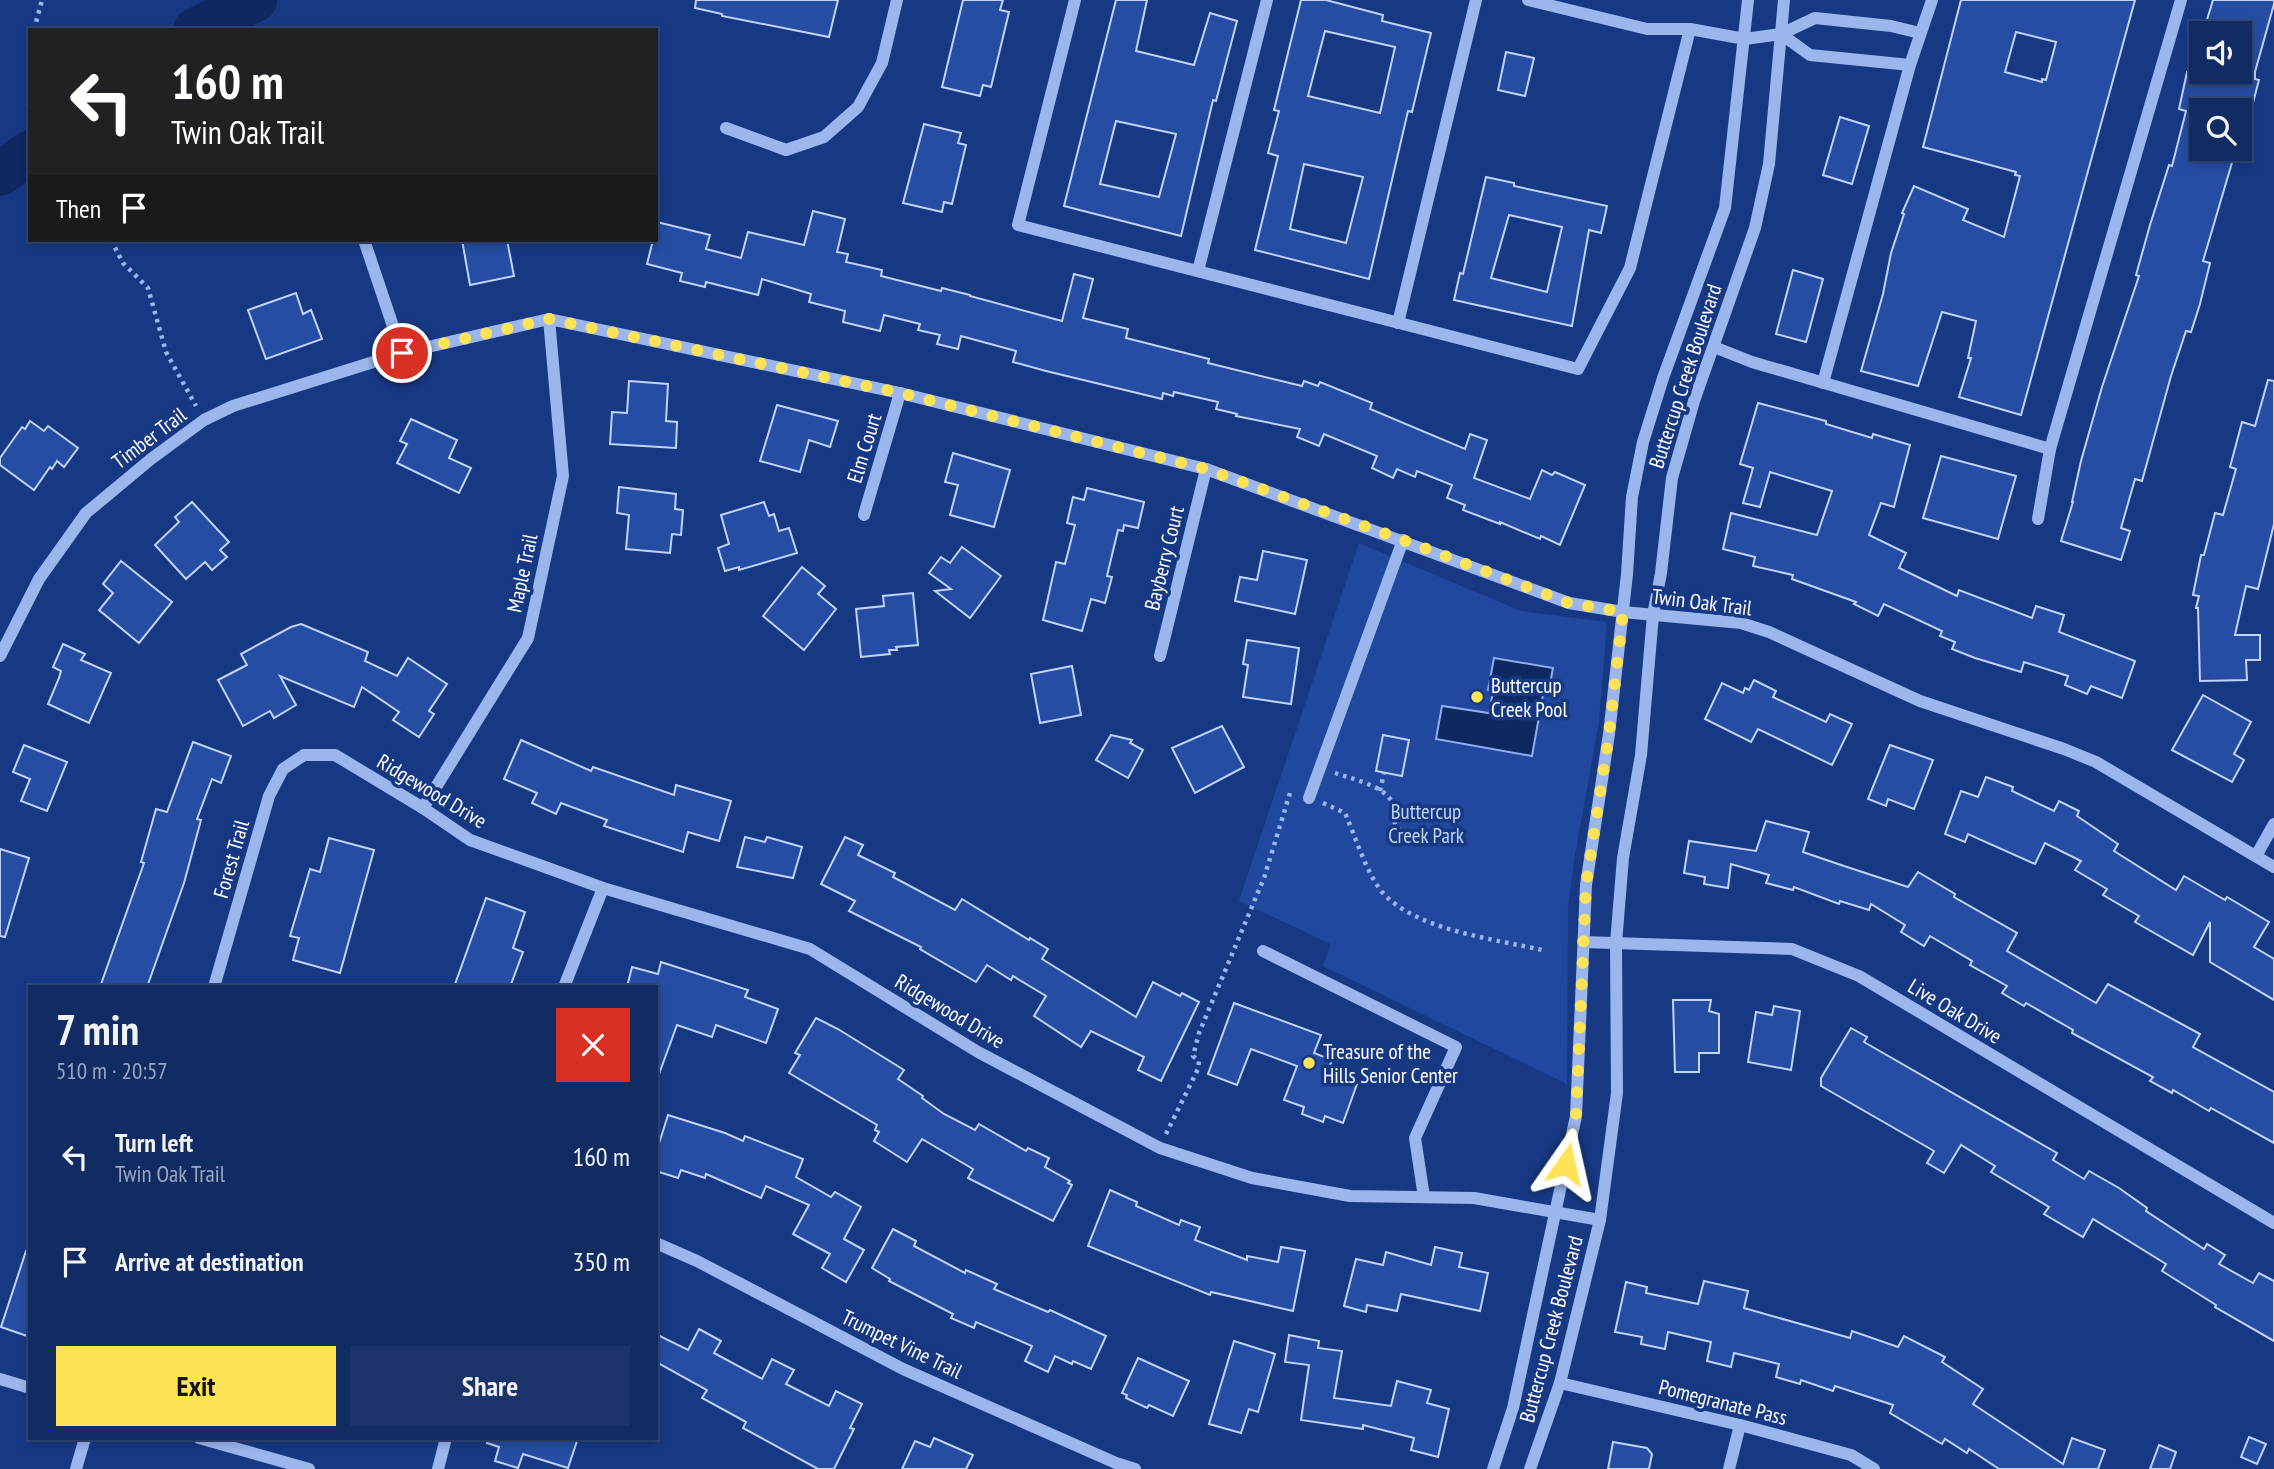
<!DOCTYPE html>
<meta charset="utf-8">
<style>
body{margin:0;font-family:"PT Sans Narrow",sans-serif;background:#1a3369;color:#f1f3f6;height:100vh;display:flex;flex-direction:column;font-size:26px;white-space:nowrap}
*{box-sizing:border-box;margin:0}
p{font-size:23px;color:#9ca7be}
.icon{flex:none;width:38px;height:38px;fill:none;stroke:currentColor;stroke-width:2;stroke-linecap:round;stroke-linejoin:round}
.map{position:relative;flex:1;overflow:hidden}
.drawer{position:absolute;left:28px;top:985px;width:630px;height:455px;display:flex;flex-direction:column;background:#112b63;border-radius:0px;box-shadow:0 4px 10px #0003,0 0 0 2px #304778}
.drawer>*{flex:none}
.banner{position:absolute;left:28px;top:28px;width:630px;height:214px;border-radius:0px;box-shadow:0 4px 10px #0003,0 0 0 2px #304778;background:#202124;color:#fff;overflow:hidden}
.fabs{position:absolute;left:2189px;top:21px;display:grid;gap:14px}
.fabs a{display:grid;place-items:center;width:63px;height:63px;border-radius:0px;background:#112b63;box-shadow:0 4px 10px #0003,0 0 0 2px #304778;font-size:35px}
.pin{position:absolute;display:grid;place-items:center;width:60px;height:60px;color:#fff;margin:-30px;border:4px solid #fff;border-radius:50%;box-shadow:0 2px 7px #0007}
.me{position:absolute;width:77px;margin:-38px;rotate:11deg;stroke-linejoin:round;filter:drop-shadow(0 0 5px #0008)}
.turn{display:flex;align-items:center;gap:24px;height:147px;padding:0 28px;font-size:32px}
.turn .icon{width:91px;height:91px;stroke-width:2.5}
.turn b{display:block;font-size:49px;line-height:60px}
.then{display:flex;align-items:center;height:66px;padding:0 28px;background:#0003;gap:14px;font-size:26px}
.round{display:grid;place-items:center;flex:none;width:74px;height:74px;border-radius:0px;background:#1a3369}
.overview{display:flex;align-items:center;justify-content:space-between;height:119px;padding:0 28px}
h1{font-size:42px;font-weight:800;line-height:52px}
.button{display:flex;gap:14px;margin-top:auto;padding:14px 28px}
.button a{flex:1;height:80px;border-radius:0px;background:#ffe357;color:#111;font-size:28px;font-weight:800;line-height:80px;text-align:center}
.button a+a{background:#1a3369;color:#f1f3f6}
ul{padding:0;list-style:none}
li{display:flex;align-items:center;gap:21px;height:105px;padding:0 28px}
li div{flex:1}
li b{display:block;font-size:26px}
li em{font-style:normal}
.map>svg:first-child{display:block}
.green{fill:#1f489e}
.water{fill:#0e2862;stroke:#8daff0;stroke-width:2}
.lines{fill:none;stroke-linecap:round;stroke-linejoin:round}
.river{stroke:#0e2862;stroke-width:44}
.building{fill:#254da3;stroke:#c0d3fa;stroke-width:2;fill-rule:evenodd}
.path{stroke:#9bb6ed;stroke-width:4.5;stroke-dasharray:3.5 5;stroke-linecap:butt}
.minor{stroke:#9bb6ed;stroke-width:12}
.route{stroke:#ffe357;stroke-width:12;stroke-dasharray:0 21.6}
.poi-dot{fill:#ffe357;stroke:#173984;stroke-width:2.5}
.labels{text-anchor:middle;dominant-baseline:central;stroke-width:7;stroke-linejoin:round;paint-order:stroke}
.street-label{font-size:21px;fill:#fff;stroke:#173984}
.poi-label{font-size:21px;fill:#fff;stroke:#173984;text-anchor:start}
.park-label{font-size:21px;fill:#c0d3fa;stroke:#173984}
</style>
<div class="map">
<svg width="2274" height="1469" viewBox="0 0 2274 1469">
<rect width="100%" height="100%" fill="#173984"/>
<polygon class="green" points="1359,543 1521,611 1607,622 1599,722 1575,855 1568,905 1567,1084 1323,966 1331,944 1239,901"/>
<polygon class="water" points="1494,658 1553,668 1550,684 1545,683 1532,756 1436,739 1442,706 1489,713 1493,692 1488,690"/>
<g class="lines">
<g class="river">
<polyline points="195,30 255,0"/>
<polyline points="0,174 30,152"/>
</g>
</g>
<g class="building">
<polygon points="696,0 838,0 829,37 722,16 722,14 695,8"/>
<polygon points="963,0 1003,0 1000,10 1009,12 991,87 983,85 980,96 942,87"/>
<path d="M1116,0h31l-11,51 58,14 16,-52 27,8 -21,80 -3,-1 -32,136 -117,-30zM1116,121l60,13 -17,63 -59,-13z"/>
<path d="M1301,0h25l57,15 -1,6 49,12 -19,79 -4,-1 -39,168 -114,-29 23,-94 -10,-3 11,-42 -5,-1zM1325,31l70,16 -15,66 -72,-17zM1304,164l59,13 -17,66 -56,-14z"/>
<path d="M1961,0h174l-114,415 -62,-18 12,-39h-3l8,-37 -34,-9 -24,74 -57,-15 22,-77 8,-41 13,-39 -2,-1 12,-27 54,23 -5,11 41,17 16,-61 -5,-1 1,-3 -93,-25zM2016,32l40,10 -10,38 -4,-1v3l-37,-10z"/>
<polygon points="2213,0 2274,0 2274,4 2255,72 2255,79 2259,80 2251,110 2202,110 2202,149 2236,149 2203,261 2210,263 2200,304 2191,332 2186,331 2171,376 2142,481 2135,479 2121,528 2130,531 2121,560 2061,541 2073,502 2072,502 2081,461 2102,387 2139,276 2136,275 2150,225 2169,165 2172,166 2186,111 2179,109 2187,72 2240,72 2240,33 2203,33"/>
<polygon points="1506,52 1534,58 1525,96 1498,90"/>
<polygon points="1840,117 1869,126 1852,184 1823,175"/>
<polygon points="924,124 961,133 958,143 966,145 952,204 944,202 942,212 903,203"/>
<path d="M1486,177l28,6v3l93,20 -6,27 -12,-3 -17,96 -118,-26 6,-27 3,1zM1509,215l53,12 -15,65 -56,-14z"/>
<polygon points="813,211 845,219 837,252 848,254 846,262 882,270 881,276 941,291 942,288 970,295 970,296 1062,321 1074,274 1093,279 1083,318 1128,329 1126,338 1209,359 1208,363 1302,386 1304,381 1318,386 1320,382 1372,403 1370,409 1465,449 1470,434 1487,440 1474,478 1530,499 1542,470 1552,475 1555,472 1585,485 1560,545 1541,536 1540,539 1500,522 1500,524 1463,510 1465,505 1447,498 1452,485 1417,471 1415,477 1397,469 1393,478 1372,468 1377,456 1324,434 1319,446 1297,437 1300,429 1236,416 1237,414 1216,409 1218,402 1174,392 1173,396 1163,393 1162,399 1046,371 1013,362 1016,351 961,336 958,349 937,344 940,335 918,330 920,324 884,315 880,331 843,322 845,311 809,302 811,294 762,279 758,295 706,282 705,287 680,281 682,273 647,264 653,240 656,240 657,222 710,235 706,249 741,258 748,232 804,245"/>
<polygon points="462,240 507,240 514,276 470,285"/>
<polygon points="1793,270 1823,279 1806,342 1776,334"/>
<polygon points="296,293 303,314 311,310 322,339 266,359 248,310"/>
<polygon points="2268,380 2274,381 2274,524 2258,589 2246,586 2235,635 2260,635 2260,660 2246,660 2247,680 2200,681 2198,608 2196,608 2199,596 2193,595 2201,555 2204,555 2215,513 2223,515 2236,469 2230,467 2242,422 2255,426"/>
<polygon points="629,381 668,384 666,421 677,422 676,448 610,444 612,412 627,413"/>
<polygon points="1758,403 1826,421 1826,424 1872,438 1873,434 1910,445 1894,507 1881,503 1869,535 1906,553 1899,568 1957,596 1959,590 2032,618 2036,606 2064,615 2059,632 2135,661 2122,698 2091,686 2087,694 2065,685 2068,676 2024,662 2021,672 1975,658 1952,649 1955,642 1940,636 1942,631 1884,604 1878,616 1854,604 1856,602 1792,579 1793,575 1753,566 1755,557 1723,549 1731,513 1817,535 1832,491 1770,472 1760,507 1743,503 1753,468 1740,464"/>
<polygon points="777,405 838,421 830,447 809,440 800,472 760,461"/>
<polygon points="411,419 457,440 449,458 471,468 459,493 397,463 407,444 400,441"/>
<polygon points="30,421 44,431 48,426 78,448 64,467 57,461 52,469 50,467 34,490 0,465 0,458 22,427 25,429"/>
<polygon points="953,453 1010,470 994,527 950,515 958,485 945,482"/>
<polygon points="1941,456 2016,476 1998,539 1923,518"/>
<polygon points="619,487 676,494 675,509 683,510 681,535 672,534 670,553 626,549 629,515 617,513"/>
<polygon points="1087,488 1144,502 1138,528 1124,525 1123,531 1118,530 1107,576 1112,577 1105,603 1091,599 1082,631 1043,620 1056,562 1065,564 1075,525 1067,523 1073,497 1084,500"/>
<polygon points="192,502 229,542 220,550 227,557 212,570 205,562 186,579 155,545 179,522 175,517"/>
<polygon points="764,502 769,516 774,514 779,531 789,528 797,553 739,570 739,567 725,571 718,548 729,544 721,515"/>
<polygon points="962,547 1001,576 970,618 935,591 951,589 929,573 941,557 950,563"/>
<polygon points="1263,551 1307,560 1295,614 1235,601 1240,577 1257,580"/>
<polygon points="121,561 172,602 139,643 99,610 113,593 103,584"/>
<polygon points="802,567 825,586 818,594 836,609 804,650 763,616"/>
<polygon points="913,593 918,645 896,647 897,650 889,650 890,654 861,657 856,609 884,606 883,596"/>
<polygon points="301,624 368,652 365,661 397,676 408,658 447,684 429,711 434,714 419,737 393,720 399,712 362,687 354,707 280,676 296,705 274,718 270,711 243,726 218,680 247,665 241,654 291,627"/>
<polygon points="1247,640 1299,648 1291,704 1243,697 1248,665 1243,664"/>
<polygon points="63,644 85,654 81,660 111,673 89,723 48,704 59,678 61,671 53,667"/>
<polygon points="1072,666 1081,715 1040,723 1031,674"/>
<polygon points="1754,680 1776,691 1773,697 1826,722 1830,714 1852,724 1832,765 1758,729 1751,742 1705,719 1722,683 1743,693 1745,688 1749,690"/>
<polygon points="2203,695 2251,722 2234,754 2244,760 2232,782 2172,750"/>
<polygon points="1222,726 1244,767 1195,793 1172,748"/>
<polygon points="1111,735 1132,740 1130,743 1143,750 1128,778 1096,760"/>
<polygon points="1383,735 1409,740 1402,776 1376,771"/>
<polygon points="521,740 591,771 593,767 674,795 676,785 731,801 719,841 688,832 683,852 604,826 607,820 561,803 556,814 532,803 537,793 504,779"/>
<polygon points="193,742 231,756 221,783 212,779 197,819 201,820 184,883 147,987 100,987 144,863 141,862 156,809 167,812"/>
<polygon points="24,745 67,762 47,811 21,801 30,779 13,772"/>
<polygon points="1890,745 1933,760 1914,809 1888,799 1886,806 1868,799"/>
<polygon points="1986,777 2013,787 2012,791 2054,811 2059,801 2079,811 2077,816 2118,844 2114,851 2176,890 2184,876 2225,900 2227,897 2269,922 2254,947 2274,959 2274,1000 2210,962 2210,922 2193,955 2135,922 2139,916 2103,895 2107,889 2075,870 2081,861 2045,843 2035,864 1968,834 1965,842 1945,834 1961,791 1978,797"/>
<polygon points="1766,821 1809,832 1803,852 1844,866 1908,887 1918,872 1955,894 1954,897 2017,933 2007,951 2096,1003 2108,984 2200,1034 2193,1047 2274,1092 2274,1143 2211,1108 2209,1111 2173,1090 2172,1093 2150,1081 2153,1077 2072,1033 2073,1030 2026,1003 2024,1006 2002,993 2007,986 1970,965 1972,961 1930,936 1924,946 1901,932 1905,925 1871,904 1869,910 1840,901 1839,904 1794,887 1793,890 1766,883 1769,875 1731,864 1728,888 1704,884 1705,877 1684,873 1689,841 1756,851"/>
<polygon points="745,837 765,842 767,837 802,847 793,878 737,867"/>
<polygon points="845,837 863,845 858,855 895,873 893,877 955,910 962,899 1029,940 1030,938 1048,949 1042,959 1136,1017 1153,982 1180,996 1182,993 1199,1002 1161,1081 1138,1070 1144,1057 1091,1031 1081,1047 1034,1016 1046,996 1013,976 1011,980 987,965 976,982 920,949 921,947 849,911 855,901 821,884"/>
<polygon points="329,838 374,850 340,973 293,960 299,938 290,936 310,869 320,872"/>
<polygon points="0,849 29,858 5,937 0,936"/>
<polygon points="486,898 525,912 513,948 523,952 510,987 454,987"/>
<polygon points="661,962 748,990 745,997 778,1009 766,1043 716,1025 712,1037 677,1025 659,1074 656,1074 656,987 627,987 632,967 658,974"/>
<polygon points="1673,1000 1711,1000 1709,1011 1719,1014 1719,1053 1699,1053 1699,1072 1675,1072"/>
<polygon points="1234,1003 1321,1035 1314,1053 1332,1060 1328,1071 1357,1084 1343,1123 1325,1116 1323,1122 1302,1114 1304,1107 1284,1100 1297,1066 1251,1049 1237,1085 1208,1074"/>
<polygon points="1774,1006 1800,1011 1791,1070 1748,1062 1756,1012 1772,1015"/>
<polygon points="816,1018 838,1029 904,1070 898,1079 923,1096 922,1098 944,1114 975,1130 979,1124 1026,1151 1028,1148 1049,1158 1045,1167 1070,1181 1068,1183 1072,1185 1053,1221 968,1178 973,1169 922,1139 907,1162 874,1141 879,1132 875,1130 877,1125 789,1073 800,1055 795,1053"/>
<polygon points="1851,1028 1867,1037 1864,1042 2057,1153 2053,1160 2084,1179 2089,1171 2119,1188 2147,1208 2146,1211 2204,1249 2207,1244 2225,1255 2219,1264 2253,1283 2259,1273 2274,1281 2274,1341 2215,1307 2216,1305 2162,1271 2166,1264 2093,1219 2083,1237 2044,1214 2049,1207 1991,1172 1995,1166 1961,1145 1944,1173 1927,1163 1934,1151 1821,1086 1821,1078"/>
<polygon points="668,1115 725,1133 743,1141 745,1136 803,1159 796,1177 831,1197 835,1192 861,1207 844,1239 864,1250 846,1282 822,1268 830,1254 793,1234 809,1205 766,1186 761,1198 706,1174 705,1178 681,1170 678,1178 656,1171 656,1153"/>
<polygon points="1110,1190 1137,1202 1136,1206 1179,1225 1181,1220 1200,1227 1195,1240 1247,1260 1247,1256 1278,1262 1281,1247 1305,1251 1293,1311 1211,1292 1210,1295 1088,1246"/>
<polygon points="893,1229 916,1241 914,1246 965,1273 966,1270 997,1284 994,1289 1048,1312 1050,1310 1106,1336 1091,1369 1073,1361 1072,1364 1055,1356 1048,1372 1025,1361 1032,1346 976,1322 974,1328 951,1318 953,1314 889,1281 890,1279 872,1268"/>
<polygon points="1435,1247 1462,1253 1459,1267 1488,1273 1480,1311 1401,1294 1397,1311 1367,1305 1366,1312 1344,1306 1356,1259 1383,1265 1386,1252 1431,1265"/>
<polygon points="26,1251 30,1251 30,1337 1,1327"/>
<polygon points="1704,1281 1748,1291 1744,1308 1850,1338 1852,1331 1898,1347 1904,1336 1945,1357 1942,1362 1983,1389 1973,1404 2063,1464 2072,1438 2105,1450 2098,1469 1999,1469 1969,1449 1967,1453 1945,1439 1942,1444 1890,1413 1893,1405 1835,1386 1833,1391 1801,1380 1800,1384 1776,1377 1779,1364 1734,1353 1731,1367 1707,1361 1711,1342 1668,1332 1665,1349 1641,1344 1642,1337 1615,1332 1626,1282 1647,1287 1646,1293 1698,1304"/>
<polygon points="699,1329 721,1341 714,1353 762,1379 772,1359 794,1370 786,1384 829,1406 836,1391 862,1404 850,1428 854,1429 834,1469 818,1469 743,1428 746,1422 702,1398 707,1390 656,1362 656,1334 688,1350"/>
<polygon points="1289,1335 1319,1341 1318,1348 1342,1351 1334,1398 1391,1406 1397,1381 1431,1390 1427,1403 1449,1409 1438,1457 1411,1450 1414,1438 1363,1425 1363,1429 1301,1420 1309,1365 1285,1362"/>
<polygon points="1234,1341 1275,1354 1258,1412 1249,1409 1241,1433 1209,1424"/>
<polygon points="1138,1358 1189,1381 1173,1416 1149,1405 1147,1408 1126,1398 1127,1395 1122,1393"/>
<polygon points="2249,1437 2266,1444 2257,1464 2241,1457"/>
<polygon points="488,1438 578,1438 568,1468 523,1454 518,1468 495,1461 499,1447 487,1443"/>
<polygon points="934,1438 973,1455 966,1469 902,1469 915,1441 930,1447"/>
<polygon points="1613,1442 1647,1448 1652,1454 1649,1469 1608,1469"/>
<polygon points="2159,1445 2176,1452 2170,1469 2150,1469"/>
</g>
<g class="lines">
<g class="path">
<polyline points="34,30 42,0"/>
<polyline points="30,79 28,105 30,108"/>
<polyline points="111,240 123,263 148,288 166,352 196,406"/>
<path d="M1335,773c17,6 46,12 56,27 13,18 -12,28 26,35"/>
<polyline points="1380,791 1384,773"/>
<path d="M1323,803l22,10c11,25 20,57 37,79 33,38 112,47 160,58"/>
<polyline points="1166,1134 1198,1069 1199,1061 1193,1056 1199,1033 1264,878 1290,793"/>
</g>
<g class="minor">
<polyline points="1075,0 1018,225 1578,369 1630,268 1690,29"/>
<polyline points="1528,0 1647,29 1690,29 1745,39 1781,34 1815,18 1891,26 1920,33"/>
<polyline points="1781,34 1810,55 1910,65"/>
<polyline points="726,128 786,150 824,137 858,107 882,63 897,0"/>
<polyline points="364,240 402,353"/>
<polyline points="1198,271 1267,0"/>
<polyline points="1398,323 1476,0"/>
<polyline points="1714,347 1752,362 2050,449 2181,0"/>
<polyline points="1823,383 1910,65 1932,0"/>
<polyline points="864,515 900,393"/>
<polyline points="2038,519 2050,449"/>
<polyline points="0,656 39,579 86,513 151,459 204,420 233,406 402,353 549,319 900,393 1206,469 1569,603 1623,612 1741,623 1769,632 1920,701 2064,749 2096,762 2274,867"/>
<polyline points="1160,656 1206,469"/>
<polyline points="1309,798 1403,540"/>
<polyline points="423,808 528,638 563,476 549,319"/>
<polyline points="2256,856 2274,824"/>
<polyline points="1583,942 1792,949 1859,976 2274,1223"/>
<polyline points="1263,951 1456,1047 1415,1138 1424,1197"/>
<polyline points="214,987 269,796 283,769 304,755 335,755 423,808 470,840 603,888 810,949 978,1052 1160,1148 1252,1178 1350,1196 1474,1198 1600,1220"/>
<polyline points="564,987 603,888"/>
<polyline points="656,1243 697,1261 903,1369 1116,1463 1135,1469"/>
<polyline points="0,1379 30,1388"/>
<polyline points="1560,1383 1740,1425 1851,1455 1874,1469"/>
<polyline points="199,1438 309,1469"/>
<polyline points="76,1469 85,1438"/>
<polyline points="438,1469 446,1438"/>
<polyline points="1493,1469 1513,1408 1576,1116 1586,885 1609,734 1627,574 1632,497 1643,442 1663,378 1725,208 1748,0"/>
<polyline points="1530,1469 1560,1383 1600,1220 1617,1093 1616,943 1623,858 1641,755 1653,615 1661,573 1672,478 1694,401 1755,228 1769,164 1784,0"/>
<polyline points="1729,1469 1740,1425"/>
</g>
</g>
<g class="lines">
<polyline class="route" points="402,353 549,319 900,393 1206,469 1403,540 1569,603 1623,612 1609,734 1586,885 1576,1115 1566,1164"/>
</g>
<g class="poi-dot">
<circle cx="1477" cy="697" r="7"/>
<circle cx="1309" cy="1063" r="7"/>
</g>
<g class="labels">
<g class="street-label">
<text transform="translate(1685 376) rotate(-72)">Buttercup Creek Boulevard</text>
<text transform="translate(149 438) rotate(-37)">Timber Trail</text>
<text transform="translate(864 448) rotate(-73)">Elm Court</text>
<text transform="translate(1164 558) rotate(-76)">Bayberry Court</text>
<text transform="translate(522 573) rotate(-78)">Maple Trail</text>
<text transform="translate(1702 602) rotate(7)">Twin Oak Trail</text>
<text transform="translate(432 791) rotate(31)">Ridgewood Drive</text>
<text transform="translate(231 859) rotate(-74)">Forest Trail</text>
<text transform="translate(950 1011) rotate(31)">Ridgewood Drive</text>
<text transform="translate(1955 1011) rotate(31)">Live Oak Drive</text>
<text transform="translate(1551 1329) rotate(-75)">Buttercup Creek Boulevard</text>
<text transform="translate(902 1344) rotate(26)">Trumpet Vine Trail</text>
<text transform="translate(1723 1402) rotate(14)">Pomegranate Pass</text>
</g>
<g class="poi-label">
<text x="1491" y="685">Buttercup<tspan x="1491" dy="24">Creek Pool</tspan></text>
<text x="1323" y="1051">Treasure of the<tspan x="1323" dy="24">Hills Senior Center</tspan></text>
</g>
<g class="park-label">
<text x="1426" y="811">Buttercup<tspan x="1426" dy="24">Creek Park</tspan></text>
</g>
</g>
</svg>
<div class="fabs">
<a><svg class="icon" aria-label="sound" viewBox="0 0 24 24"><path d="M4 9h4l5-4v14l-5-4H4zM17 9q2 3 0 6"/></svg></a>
<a><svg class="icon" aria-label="search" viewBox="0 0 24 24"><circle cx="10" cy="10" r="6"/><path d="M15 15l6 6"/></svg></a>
</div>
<div class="pin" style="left:402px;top:353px;background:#d93025"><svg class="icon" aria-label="arrive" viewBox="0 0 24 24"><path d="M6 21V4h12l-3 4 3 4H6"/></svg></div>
<svg class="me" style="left:1566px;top:1164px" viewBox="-20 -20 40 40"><path d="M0-17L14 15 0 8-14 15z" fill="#ffe357" stroke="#fff" stroke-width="4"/></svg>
<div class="banner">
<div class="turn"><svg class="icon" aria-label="left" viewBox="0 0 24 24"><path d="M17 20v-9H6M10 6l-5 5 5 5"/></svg><div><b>160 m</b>Twin Oak Trail</div></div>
<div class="then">Then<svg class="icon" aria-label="arrive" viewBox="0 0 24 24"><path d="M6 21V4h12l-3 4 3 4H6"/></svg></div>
</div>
<section class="drawer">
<div class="overview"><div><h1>7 min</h1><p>510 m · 20:57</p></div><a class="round" style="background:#d93025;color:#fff"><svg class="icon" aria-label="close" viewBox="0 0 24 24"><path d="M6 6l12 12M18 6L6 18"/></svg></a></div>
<ul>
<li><svg class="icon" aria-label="left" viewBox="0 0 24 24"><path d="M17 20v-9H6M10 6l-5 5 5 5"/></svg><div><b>Turn left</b><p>Twin Oak Trail</p></div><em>160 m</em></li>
<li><svg class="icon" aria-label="arrive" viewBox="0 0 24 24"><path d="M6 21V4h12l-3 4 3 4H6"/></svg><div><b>Arrive at destination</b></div><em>350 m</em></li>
</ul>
<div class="button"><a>Exit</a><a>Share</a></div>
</section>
</div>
